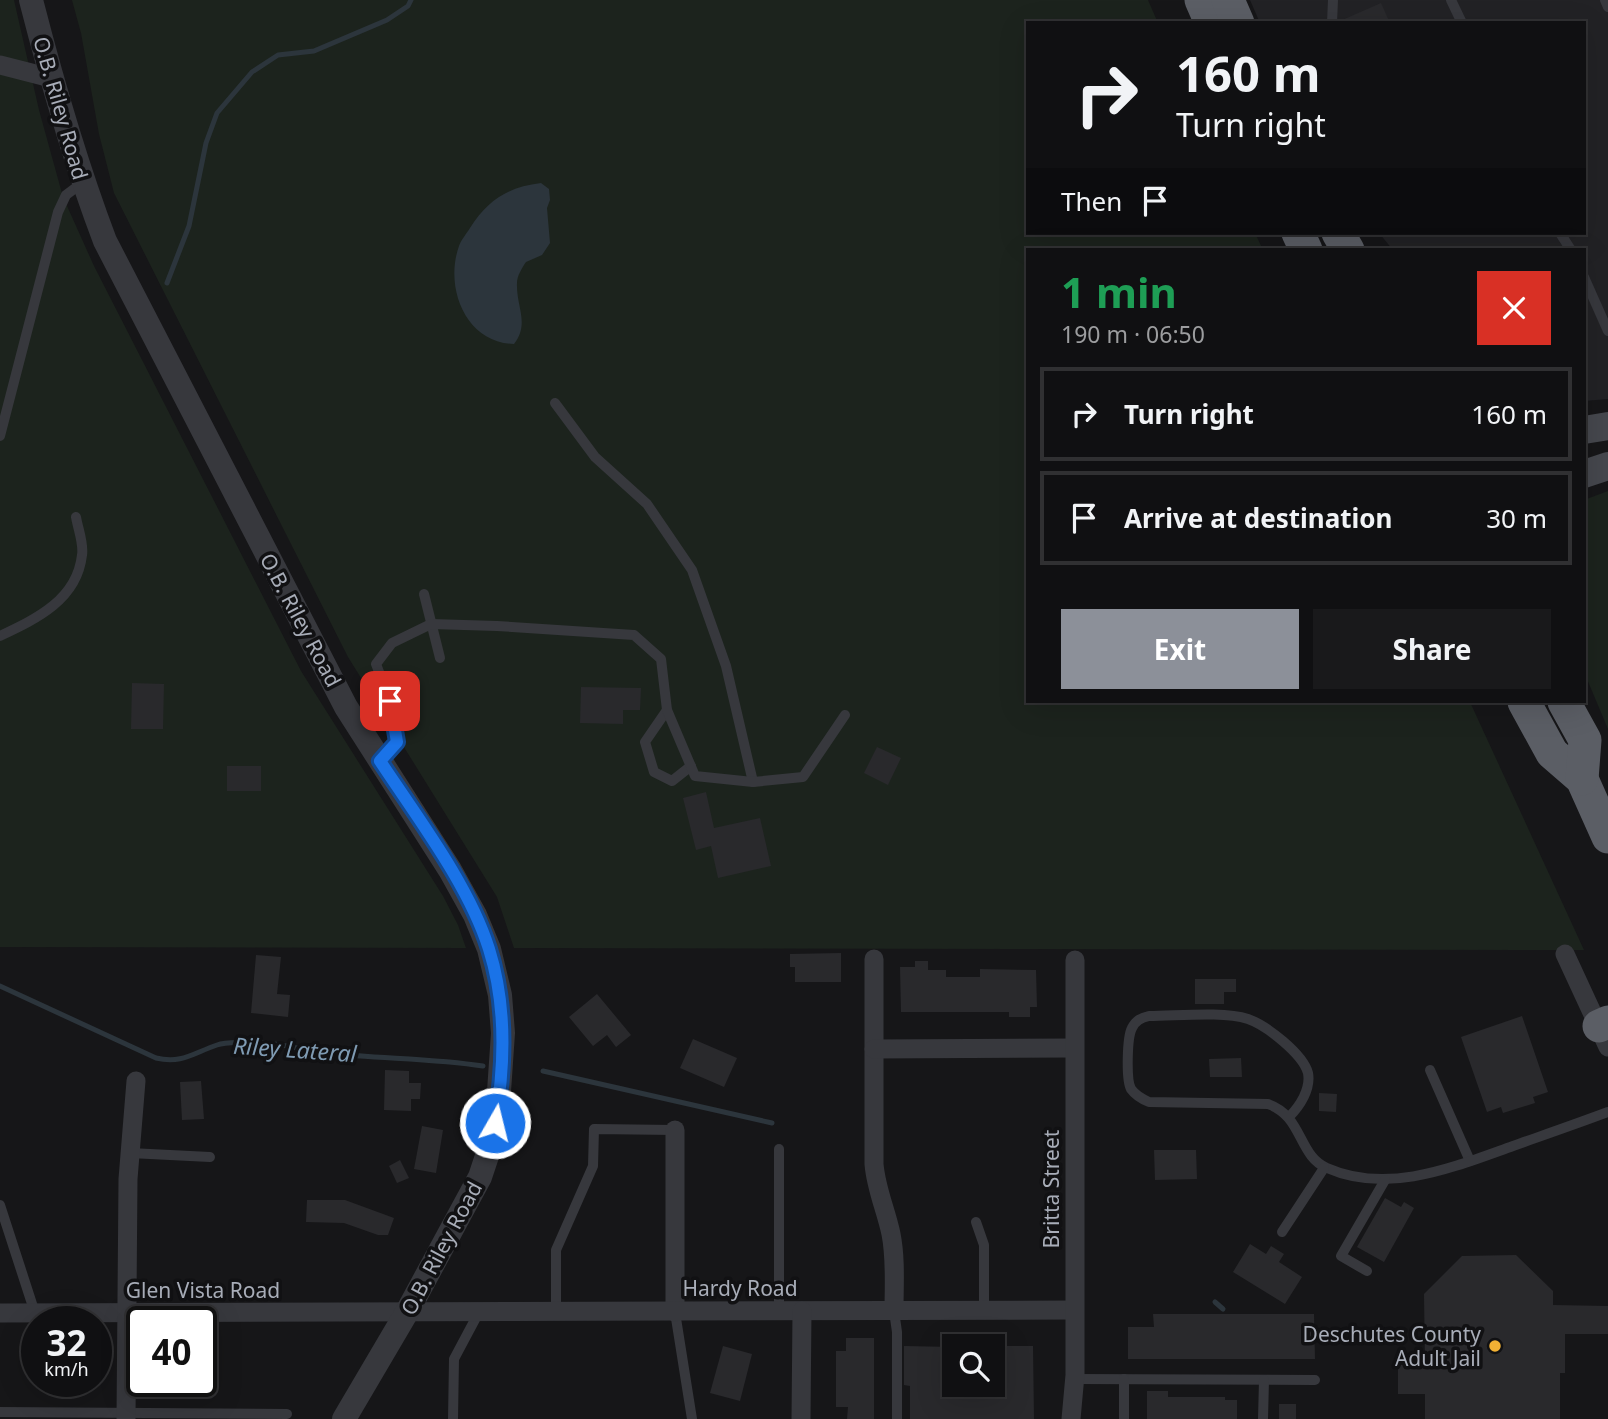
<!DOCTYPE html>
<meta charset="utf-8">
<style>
body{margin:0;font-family:"Noto Sans",sans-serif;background:#19191b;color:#f1f3f6;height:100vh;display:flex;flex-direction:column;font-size:26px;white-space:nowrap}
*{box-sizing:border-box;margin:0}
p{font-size:23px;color:#9c9d9f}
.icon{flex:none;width:38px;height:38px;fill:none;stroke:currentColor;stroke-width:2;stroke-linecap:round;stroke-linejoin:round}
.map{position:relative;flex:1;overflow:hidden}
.details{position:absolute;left:1026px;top:248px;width:560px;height:455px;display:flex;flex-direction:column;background:#101012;border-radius:0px;box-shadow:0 7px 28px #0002,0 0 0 2px #303032}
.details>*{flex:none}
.guide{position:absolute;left:1026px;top:21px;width:560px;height:214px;border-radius:0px;box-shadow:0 7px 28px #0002,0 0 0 2px #303032;background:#101012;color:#f1f3f6;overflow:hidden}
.tools{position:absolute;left:942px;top:1334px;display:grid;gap:14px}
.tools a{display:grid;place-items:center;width:63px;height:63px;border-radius:0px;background:#101012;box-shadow:0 7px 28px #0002,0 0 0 2px #303032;font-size:35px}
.speed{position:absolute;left:21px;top:1306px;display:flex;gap:14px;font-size:35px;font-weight:700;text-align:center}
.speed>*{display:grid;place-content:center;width:91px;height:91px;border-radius:50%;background:#101012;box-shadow:0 7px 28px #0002,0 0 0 2px #303032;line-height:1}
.speed small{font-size:18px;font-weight:400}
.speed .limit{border:4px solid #111;border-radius:10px;background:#fff;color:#111}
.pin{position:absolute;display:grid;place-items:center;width:60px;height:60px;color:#fff;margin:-30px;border-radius:14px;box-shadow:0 4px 10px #0006}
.me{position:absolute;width:77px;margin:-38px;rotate:8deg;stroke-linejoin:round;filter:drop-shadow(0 0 5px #0008)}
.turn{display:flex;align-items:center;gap:24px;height:147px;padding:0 35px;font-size:32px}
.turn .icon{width:91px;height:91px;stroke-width:2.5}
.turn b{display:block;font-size:49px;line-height:60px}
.then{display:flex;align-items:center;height:66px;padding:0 35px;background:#0003;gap:14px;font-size:26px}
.round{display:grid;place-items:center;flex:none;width:74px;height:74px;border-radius:0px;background:#19191b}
.summary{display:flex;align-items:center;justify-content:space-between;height:119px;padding:0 35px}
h1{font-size:42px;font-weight:700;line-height:52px;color:#1e9e55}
.button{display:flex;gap:14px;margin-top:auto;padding:14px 35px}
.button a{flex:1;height:80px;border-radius:0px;background:#8c9099;color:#fff;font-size:28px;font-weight:700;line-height:80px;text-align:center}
.button a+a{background:#19191b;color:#f1f3f6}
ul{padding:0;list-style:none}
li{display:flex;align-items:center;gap:21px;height:94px;margin:0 14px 10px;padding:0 21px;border:4px solid #303032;border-radius:0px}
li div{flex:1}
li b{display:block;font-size:26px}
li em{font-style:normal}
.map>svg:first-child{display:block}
.built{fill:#222225}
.green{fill:#1c231d}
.water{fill:#2c353c}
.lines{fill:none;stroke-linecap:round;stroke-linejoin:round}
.stream{stroke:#2c353c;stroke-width:5}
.building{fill:#29292c}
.service{stroke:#37383d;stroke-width:10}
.minor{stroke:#37383d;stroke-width:19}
.tertiary{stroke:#37383d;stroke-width:24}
.secondary{stroke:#45474d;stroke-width:28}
.trunk{stroke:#5b5e65;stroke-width:33}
.route-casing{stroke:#114b97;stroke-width:18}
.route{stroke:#1a73e8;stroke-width:12}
.poi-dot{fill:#f2b134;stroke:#111113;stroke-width:2.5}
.labels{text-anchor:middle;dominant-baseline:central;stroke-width:7;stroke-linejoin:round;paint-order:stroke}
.street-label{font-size:21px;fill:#a8adb8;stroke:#111113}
.poi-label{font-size:21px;fill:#a8adb8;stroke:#111113;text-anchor:end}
.water-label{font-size:23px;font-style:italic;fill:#7f9bb3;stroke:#111113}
</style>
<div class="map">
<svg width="1608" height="1419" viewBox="0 0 1608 1419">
<rect width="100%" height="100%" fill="#161618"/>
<polygon class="built" points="1250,0 1608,0 1608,399 1584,401 1584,250 1393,250 1379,233 1584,233 1584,23 1260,23"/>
<g class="green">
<polygon points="0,0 14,0 39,110 63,197 94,266 301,671 443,896 458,925 466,948 0,947"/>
<polygon points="72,0 1148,0 1158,23 1027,23 1027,233 1255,233 1263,250 1027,250 1027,702 1470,702 1584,950 514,948 497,897 348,657 114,193 99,134 81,33"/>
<polygon points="1608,491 1608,729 1584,672 1584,500"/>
</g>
<path class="water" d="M541,183l8,6 1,11 -3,8 3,35 -8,12 -16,7c-4,6 -9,14 -9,21 -1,24 13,40 -3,61 -48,-1 -70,-56 -55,-98 2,-6 8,-13 11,-18 18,-28 38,-41 71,-45z"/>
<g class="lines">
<g class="stream">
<polyline points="167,283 189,226 206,143 217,113 252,72 278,55 314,51 387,20 408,6 411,0"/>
<path d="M0,986l156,72c26,6 37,-5 61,-13 9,-3 22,-2 32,-3 27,0 52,8 79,11 51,6 103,5 155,13"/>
<polyline points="543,1071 772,1123"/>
<polyline points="1215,1302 1223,1309"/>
</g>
</g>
<g class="building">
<polygon points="1381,3 1390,23 1339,23 1340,21"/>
<polygon points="132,683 164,684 163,729 131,729"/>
<polygon points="581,687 641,688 640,710 623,710 623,724 580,723"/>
<polygon points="877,747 901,758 888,785 864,773"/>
<rect x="227" y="766" width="34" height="25"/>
<polygon points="706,792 714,828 760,818 771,866 718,878 711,846 696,850 683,798"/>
<polygon points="841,953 841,982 795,982 795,967 790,967 790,954"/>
<polygon points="256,955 281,957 277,994 290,995 288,1017 251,1013"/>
<polygon points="915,961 928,961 928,970 946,970 946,977 980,977 980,969 1036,970 1037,1007 1030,1007 1030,1017 1009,1017 1009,1012 901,1012 900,967 915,967"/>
<polygon points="1195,979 1236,979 1236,992 1224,992 1224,1004 1195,1004"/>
<polygon points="597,994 631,1035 616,1047 607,1035 593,1046 569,1017"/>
<polygon points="1522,1016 1548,1092 1533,1097 1535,1103 1503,1113 1501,1107 1487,1112 1461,1037"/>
<polygon points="693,1039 737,1058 724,1087 680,1068"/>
<polygon points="1241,1058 1242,1077 1210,1077 1209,1059"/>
<polygon points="385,1070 409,1071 409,1083 421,1083 420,1099 411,1099 411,1111 384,1110"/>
<polygon points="201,1081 204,1119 182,1120 180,1082"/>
<polygon points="1319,1093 1337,1094 1336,1112 1319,1111"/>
<polygon points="422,1126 443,1130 436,1173 414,1169"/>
<polygon points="1154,1150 1196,1150 1197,1179 1155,1180"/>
<polygon points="400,1160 409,1178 397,1183 389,1166"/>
<polygon points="1385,1198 1401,1207 1404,1202 1414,1208 1384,1262 1357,1247"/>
<polygon points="307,1200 345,1200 394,1218 388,1235 378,1235 344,1223 306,1222"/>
<polygon points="1250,1244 1266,1254 1271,1246 1284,1254 1279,1262 1302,1277 1285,1304 1233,1272"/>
<polygon points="1516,1255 1553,1291 1553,1305 1608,1306 1608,1334 1565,1334 1565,1373 1560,1373 1560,1419 1425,1419 1425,1394 1398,1394 1398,1365 1425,1365 1424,1294 1462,1256"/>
<polygon points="1153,1314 1314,1314 1315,1359 1128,1359 1128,1327 1154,1327"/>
<polygon points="846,1338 874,1338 874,1419 847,1419 848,1407 836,1407 836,1351 846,1351"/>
<polygon points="723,1346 752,1354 740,1401 710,1393"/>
<polygon points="904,1346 954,1347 954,1384 992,1384 992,1346 1033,1346 1034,1419 910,1419 910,1386 904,1385"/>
<polygon points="1147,1391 1168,1391 1168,1397 1225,1397 1225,1400 1237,1400 1237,1419 1147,1419"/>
<rect x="1279" y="1404" width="17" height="15"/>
</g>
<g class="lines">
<g class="service">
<polyline points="1451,0 1462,23"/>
<polyline points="1605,0 1608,7"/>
<polyline points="1332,23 1333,0"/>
<polyline points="1560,233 1571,250"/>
<polyline points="1584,277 1608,331"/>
<polyline points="555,403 595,457 647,504 692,570 726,666 753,782"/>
<polyline points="0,436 58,212 66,195 82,183"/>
<polyline points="424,594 440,658"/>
<path d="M0,636c36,-17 77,-36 82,-81 2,-11 -4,-26 -6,-38"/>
<polyline points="667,710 645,742 654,772 672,781 691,766"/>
<polyline points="381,760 397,742 390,701 376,664 392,643 431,624 497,626 634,635 661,659 667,710 695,776 753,782 803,777 845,715"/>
<polyline points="1430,1070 1470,1161"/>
<path d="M1289,1117c11,-11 22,-28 19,-44 -5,-19 -42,-48 -60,-54 -25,-8 -71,-3 -99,-3 -8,2 -13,4 -17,12 -5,9 -6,52 -1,61 5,7 11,10 18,13l119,2c35,12 30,52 59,64 61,27 127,-1 186,-22 31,-11 63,-22 95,-34"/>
<polyline points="130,1153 210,1157"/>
<polyline points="0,1205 35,1313"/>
<polyline points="976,1222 984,1245 984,1310"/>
<polyline points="1282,1232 1324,1168"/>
<polyline points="1367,1271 1341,1256 1385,1180"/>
<polyline points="779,1311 779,1149"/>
<polyline points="894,1311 897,1332 897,1419"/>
<polyline points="556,1312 556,1250 593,1166 594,1129 675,1130"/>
<polyline points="675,1312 692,1419"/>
<polyline points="1074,1379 1315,1380"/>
<polyline points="1124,1379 1124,1419"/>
<polyline points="0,1412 287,1414"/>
<polyline points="453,1419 454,1359 479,1312"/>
<polyline points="1263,1419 1264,1380"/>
</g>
<g class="minor">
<polyline points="0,65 51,78"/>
<polyline points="1565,954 1608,1047"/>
<path d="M874,959v205c2,25 12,46 17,70 5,25 3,52 3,77"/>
<polyline points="874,1049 1073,1048"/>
<polyline points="675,1130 675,1312"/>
<polyline points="0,1313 1074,1310"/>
<polyline points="126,1419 128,1179 136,1081"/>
<polyline points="801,1419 802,1311"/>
<polyline points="1071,1419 1075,1375 1075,960"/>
</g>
<path class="tertiary" d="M31,0c21,82 44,162 74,241l241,466 104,163 25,45 14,34 11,46 3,38 -5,73 -6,35 -12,36 -73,135 -63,107"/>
<g class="secondary">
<polyline points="1584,430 1608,426"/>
<polyline points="1584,474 1608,466"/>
</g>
<g class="trunk">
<polyline points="1201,0 1211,23"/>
<polyline points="1228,0 1238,23"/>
<polyline points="1298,233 1306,250"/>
<polyline points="1338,233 1348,250"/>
<polyline points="1524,702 1552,753 1582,779 1608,837"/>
<polyline points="1564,702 1585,740 1582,779"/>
<polyline points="1599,1026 1608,1022"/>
</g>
</g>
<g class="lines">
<defs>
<path id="route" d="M390,701l7,41 -17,19c37,56 89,124 109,188 18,57 16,117 6,174"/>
</defs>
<use href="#route" class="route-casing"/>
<use href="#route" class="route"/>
</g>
<circle class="poi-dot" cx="1495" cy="1346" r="7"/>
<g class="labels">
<g class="street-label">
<text transform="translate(61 108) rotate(74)">O.B. Riley Road</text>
<text transform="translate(301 620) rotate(62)">O.B. Riley Road</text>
<text transform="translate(1051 1189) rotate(-90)">Britta Street</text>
<text transform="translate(441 1248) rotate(-62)">O.B. Riley Road</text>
<text x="740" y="1288">Hardy Road</text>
<text x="203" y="1290">Glen Vista Road</text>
</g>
<g class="poi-label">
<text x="1481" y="1334">Deschutes County<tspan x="1481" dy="24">Adult Jail</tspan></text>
</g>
<g class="water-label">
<text transform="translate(295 1049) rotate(4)">Riley Lateral</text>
</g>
</g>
</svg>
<div class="tools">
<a><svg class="icon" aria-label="search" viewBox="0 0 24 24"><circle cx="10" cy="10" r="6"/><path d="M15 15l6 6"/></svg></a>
</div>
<div class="speed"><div>32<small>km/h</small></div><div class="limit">40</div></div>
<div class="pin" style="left:390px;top:701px;background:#d93025"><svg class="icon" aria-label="arrive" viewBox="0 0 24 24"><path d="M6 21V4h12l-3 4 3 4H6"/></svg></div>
<svg class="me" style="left:495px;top:1123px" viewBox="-20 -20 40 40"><circle r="17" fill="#1a73e8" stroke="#fff" stroke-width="3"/><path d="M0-11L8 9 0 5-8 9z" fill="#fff"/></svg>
<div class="guide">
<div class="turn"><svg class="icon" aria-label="right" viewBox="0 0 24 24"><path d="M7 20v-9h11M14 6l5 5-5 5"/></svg><div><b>160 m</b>Turn right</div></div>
<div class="then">Then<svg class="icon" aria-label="arrive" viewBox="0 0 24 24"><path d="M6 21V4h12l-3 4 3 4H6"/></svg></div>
</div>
<section class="details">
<div class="summary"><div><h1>1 min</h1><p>190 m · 06:50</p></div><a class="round" style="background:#d93025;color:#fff"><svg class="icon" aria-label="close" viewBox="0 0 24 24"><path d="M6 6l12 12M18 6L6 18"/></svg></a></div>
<ul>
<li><svg class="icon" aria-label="right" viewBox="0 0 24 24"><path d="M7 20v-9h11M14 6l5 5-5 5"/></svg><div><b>Turn right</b></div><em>160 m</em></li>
<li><svg class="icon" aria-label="arrive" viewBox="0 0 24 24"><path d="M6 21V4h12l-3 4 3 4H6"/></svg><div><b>Arrive at destination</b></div><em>30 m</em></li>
</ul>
<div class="button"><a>Exit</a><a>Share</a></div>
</section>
</div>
